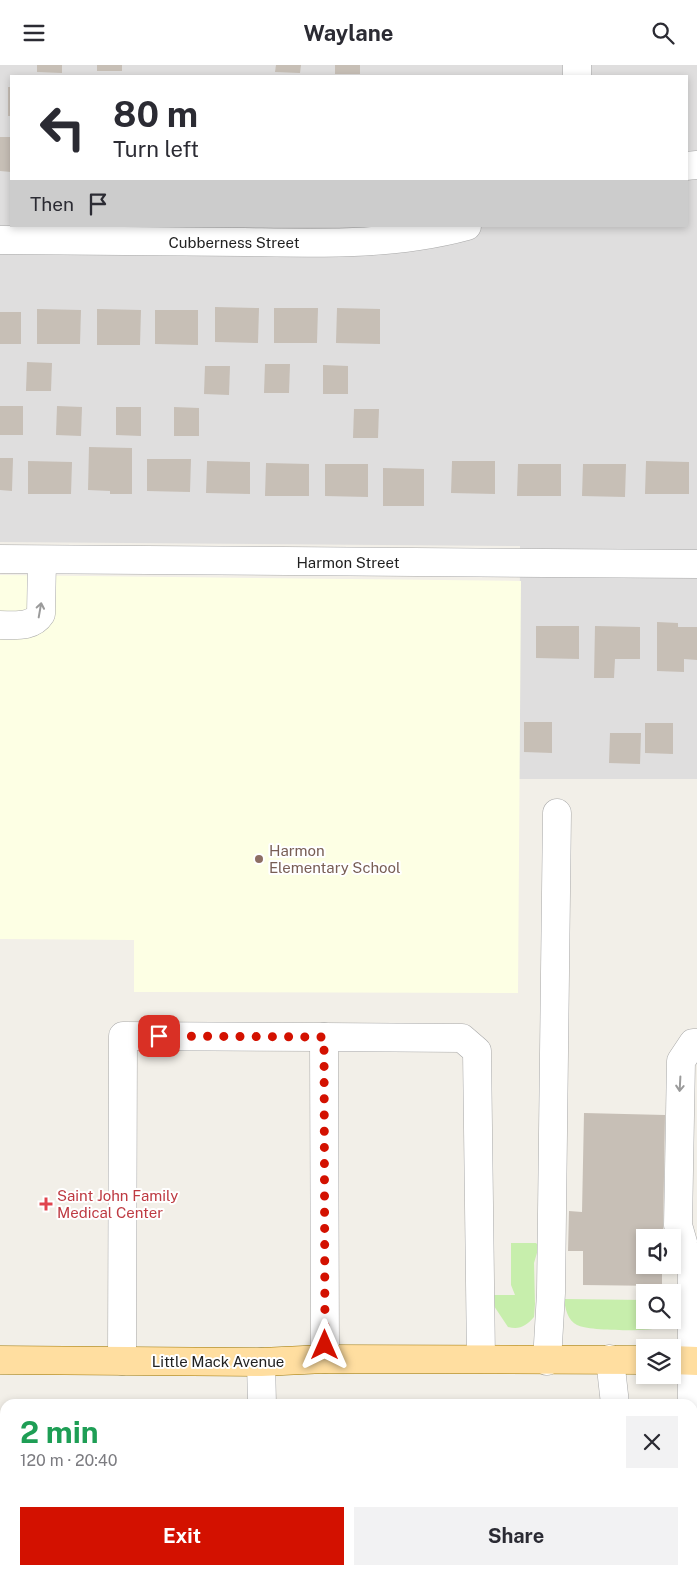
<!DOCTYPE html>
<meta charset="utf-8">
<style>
body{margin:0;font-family:"Public Sans",sans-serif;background:#f2f2f3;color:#2b2b33;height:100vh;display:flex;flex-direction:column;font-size:19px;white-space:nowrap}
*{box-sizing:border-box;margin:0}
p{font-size:16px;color:#7c7c81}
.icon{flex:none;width:28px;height:28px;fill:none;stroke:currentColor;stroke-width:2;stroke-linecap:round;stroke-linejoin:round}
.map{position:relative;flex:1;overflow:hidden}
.panel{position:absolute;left:0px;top:1334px;width:698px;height:176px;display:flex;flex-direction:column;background:#fff;border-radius:15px 15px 0 0;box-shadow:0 2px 8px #0003}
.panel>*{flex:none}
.top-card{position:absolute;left:10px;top:10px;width:678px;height:152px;border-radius:0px;box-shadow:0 2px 8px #0003;background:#fff;color:#2b2b33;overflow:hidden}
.controls{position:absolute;left:636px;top:1164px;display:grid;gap:10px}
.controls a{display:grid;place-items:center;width:45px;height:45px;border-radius:0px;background:#fff;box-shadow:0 2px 8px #0003;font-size:25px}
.pin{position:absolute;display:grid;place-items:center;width:42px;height:42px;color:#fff;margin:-21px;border-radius:10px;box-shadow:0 2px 8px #0006}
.me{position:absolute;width:55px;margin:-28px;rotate:0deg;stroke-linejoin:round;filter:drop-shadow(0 0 4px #0008)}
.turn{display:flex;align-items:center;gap:18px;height:105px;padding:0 20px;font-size:22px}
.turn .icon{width:65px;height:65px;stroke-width:2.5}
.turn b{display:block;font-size:35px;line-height:42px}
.then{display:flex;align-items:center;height:48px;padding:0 20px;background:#0003;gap:10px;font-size:19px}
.round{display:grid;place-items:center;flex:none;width:52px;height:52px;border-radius:0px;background:#f2f2f3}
.head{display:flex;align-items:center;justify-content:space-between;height:85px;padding:0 20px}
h1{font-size:30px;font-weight:700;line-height:38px;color:#1e9e55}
.cta{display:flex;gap:10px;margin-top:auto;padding:10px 20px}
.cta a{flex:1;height:58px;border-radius:0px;background:#d31100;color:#fff;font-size:20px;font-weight:700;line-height:58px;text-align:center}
.cta a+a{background:#f2f2f3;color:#2b2b33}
header{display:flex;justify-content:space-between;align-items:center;height:65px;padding:0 20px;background:#fff;font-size:22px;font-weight:700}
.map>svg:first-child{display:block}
.residential{fill:#dfdede;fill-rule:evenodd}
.education{fill:#fdffe4}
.grass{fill:#c7eeac}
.building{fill:#c7bfb6}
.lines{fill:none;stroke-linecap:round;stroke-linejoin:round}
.minor-casing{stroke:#a8a8a8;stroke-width:29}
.major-casing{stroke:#9f7700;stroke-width:29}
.minor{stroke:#fff;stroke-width:28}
.major{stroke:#ffdea0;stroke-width:28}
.oneway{stroke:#9b9b9b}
.route{stroke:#d31100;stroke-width:9;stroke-dasharray:0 16.2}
.education-dot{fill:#8d6e63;stroke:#fff;stroke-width:2}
.health-dot{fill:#e0444e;stroke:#fff;stroke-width:2}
.labels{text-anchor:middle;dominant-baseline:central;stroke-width:4;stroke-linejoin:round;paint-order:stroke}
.street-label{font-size:15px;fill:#212121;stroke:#fff}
.education-label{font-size:15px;fill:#785e54;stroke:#fff;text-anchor:start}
.health-label{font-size:15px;fill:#be3a42;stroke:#fff;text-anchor:start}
</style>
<header><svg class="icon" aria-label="menu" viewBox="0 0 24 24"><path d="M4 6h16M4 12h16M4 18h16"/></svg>Waylane<svg class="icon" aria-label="search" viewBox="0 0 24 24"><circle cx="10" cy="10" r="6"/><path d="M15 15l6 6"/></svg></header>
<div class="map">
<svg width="697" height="1509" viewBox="0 0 697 1509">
<rect width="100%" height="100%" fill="#f2efe8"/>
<path class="residential" d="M0,0h697v714h-178l1,-233 -520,-4zM11,11h675v150h-675z"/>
<polygon class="education" points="0,510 521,516 518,928 134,927 134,875 0,874"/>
<g class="grass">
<path d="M511,1178h25l3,3 -5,17 1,41 -1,13c-8,9 -14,13 -26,10l-14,-21 -1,-11h22l-4,-10z"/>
<path d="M564,1234l81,1v20h26c-2,2 -6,6 -9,7 -11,5 -74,4 -85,-2 -9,-4 -12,-17 -13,-26z"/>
</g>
<g class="building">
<polygon points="37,0 62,0 62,8 37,7"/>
<rect x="97" y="0" width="25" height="6"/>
<polygon points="276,0 301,0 300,8 275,7"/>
<rect x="335" y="0" width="25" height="9"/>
<rect x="8" y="22" width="3" height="29"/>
<polygon points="0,72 11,72 11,107 0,106"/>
<polygon points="215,242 259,243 258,278 215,277"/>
<polygon points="274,243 318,243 317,278 274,278"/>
<polygon points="337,243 380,244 380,279 336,278"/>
<polygon points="37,244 81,245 80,279 37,279"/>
<polygon points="97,244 141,245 140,280 97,280"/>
<polygon points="155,245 198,245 198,280 155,279"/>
<rect x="0" y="247" width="21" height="32"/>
<polygon points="27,297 52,298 51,326 26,326"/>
<polygon points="265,299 290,299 289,328 264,328"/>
<polygon points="323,300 348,301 348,329 323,329"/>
<polygon points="205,301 230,301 229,330 204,329"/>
<rect x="0" y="341" width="23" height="29"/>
<polygon points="57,341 82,342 81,371 56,370"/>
<polygon points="116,342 141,342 141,371 116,370"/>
<polygon points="174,342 199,343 199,371 174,371"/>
<polygon points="354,344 379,344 378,373 353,373"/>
<polygon points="89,382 132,383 132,429 110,429 110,426 88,425"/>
<polygon points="0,393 13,393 12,426 0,425"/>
<polygon points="147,394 191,394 190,427 147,426"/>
<polygon points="28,396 72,397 71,429 28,429"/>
<polygon points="207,396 250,397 250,429 206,428"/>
<polygon points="452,396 495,396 495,429 451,428"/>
<polygon points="646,396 689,397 689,429 645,429"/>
<polygon points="266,398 309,399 309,431 265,431"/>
<polygon points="325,399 368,399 368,432 325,431"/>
<polygon points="518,399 561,399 561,431 517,431"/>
<polygon points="583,399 626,399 625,432 582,431"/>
<polygon points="383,403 424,404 424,441 383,441"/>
<polygon points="657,557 678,558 678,562 697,562 697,595 684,594 684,607 657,606"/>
<polygon points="536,561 579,561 579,594 536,593"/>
<polygon points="595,561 640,562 640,594 615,594 614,613 594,613"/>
<polygon points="524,657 552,657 552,688 524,687"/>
<polygon points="645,658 673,658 673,689 645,688"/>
<polygon points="610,668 641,668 640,699 609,698"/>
<polygon points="584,1048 665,1050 663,1172 645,1172 645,1200 662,1200 662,1221 583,1220 583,1186 568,1186 569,1146 582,1147"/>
</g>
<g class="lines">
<defs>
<g id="minor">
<polyline points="577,11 577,0"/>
<polyline points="686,101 697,100"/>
<path d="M0,175c81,1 162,1 244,2 75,1 150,4 223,-16"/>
<polyline points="0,494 697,499"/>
<path d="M0,560c15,0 32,3 41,-11l1,-54"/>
<polyline points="692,1194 684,1181 678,1160 681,996 693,978 697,978"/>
<polyline points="325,1294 324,972 462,973 477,986 481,1294"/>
<polyline points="610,1294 615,1339"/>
<polyline points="122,1296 123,971 324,972"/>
<polyline points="547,1296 551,1228 557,748"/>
<polyline points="261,1297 262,1339"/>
<polyline points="692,1339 692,1194 697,1194"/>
<polyline points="692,1359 692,1379"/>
<polyline points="261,1509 261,1505"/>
<polyline points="617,1509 617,1505"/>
</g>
<g id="major">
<polyline points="0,1295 261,1297 325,1294 645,1295"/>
<polyline points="672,1295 697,1296"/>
</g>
</defs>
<use href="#minor" class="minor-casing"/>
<use href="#major" class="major-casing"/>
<use href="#minor" class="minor"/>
<use href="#major" class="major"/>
</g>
<defs><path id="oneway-shaft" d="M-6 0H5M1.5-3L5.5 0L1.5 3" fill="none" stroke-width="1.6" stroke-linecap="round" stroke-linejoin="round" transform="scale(1.25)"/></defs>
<g class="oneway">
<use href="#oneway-shaft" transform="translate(40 545) rotate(-80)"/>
<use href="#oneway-shaft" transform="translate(680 1019) rotate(93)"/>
</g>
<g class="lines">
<polyline class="route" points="159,971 324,972 325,1280"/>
</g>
<circle class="education-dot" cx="259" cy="794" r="5"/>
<path class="health-dot" d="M43.5 1131.5h5v5h5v5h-5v5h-5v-5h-5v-5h5z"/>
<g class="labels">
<g class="street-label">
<text x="234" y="177">Cubberness Street</text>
<text x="348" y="497">Harmon Street</text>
<text x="218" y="1296">Little Mack Avenue</text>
</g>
<g class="education-label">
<text x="269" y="785">Harmon<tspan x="269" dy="17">Elementary School</tspan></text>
</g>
<g class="health-label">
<text x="57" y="1130">Saint John Family<tspan x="57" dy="17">Medical Center</tspan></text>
</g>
</g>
</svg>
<div class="controls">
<a><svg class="icon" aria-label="sound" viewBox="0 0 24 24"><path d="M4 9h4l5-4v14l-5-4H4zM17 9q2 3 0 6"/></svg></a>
<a><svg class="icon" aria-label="search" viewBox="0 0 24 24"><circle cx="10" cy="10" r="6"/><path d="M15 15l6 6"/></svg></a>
<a><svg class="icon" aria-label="layers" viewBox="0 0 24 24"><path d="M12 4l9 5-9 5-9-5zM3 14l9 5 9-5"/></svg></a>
</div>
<div class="pin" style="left:159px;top:971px;background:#d93025"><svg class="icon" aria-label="arrive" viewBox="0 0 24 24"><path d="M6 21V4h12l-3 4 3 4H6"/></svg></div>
<svg class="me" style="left:325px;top:1280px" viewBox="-20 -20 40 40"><path d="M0-17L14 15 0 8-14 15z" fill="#d31100" stroke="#fff" stroke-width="4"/></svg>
<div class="top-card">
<div class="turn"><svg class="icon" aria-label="left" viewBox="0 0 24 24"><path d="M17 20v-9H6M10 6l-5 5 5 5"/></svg><div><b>80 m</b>Turn left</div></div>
<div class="then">Then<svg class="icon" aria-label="arrive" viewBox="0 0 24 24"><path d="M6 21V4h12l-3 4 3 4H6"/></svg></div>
</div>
<section class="panel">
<div class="head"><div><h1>2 min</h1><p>120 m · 20:40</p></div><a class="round"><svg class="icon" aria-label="close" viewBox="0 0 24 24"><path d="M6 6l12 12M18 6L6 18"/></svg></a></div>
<div class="cta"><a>Exit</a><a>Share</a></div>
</section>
</div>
